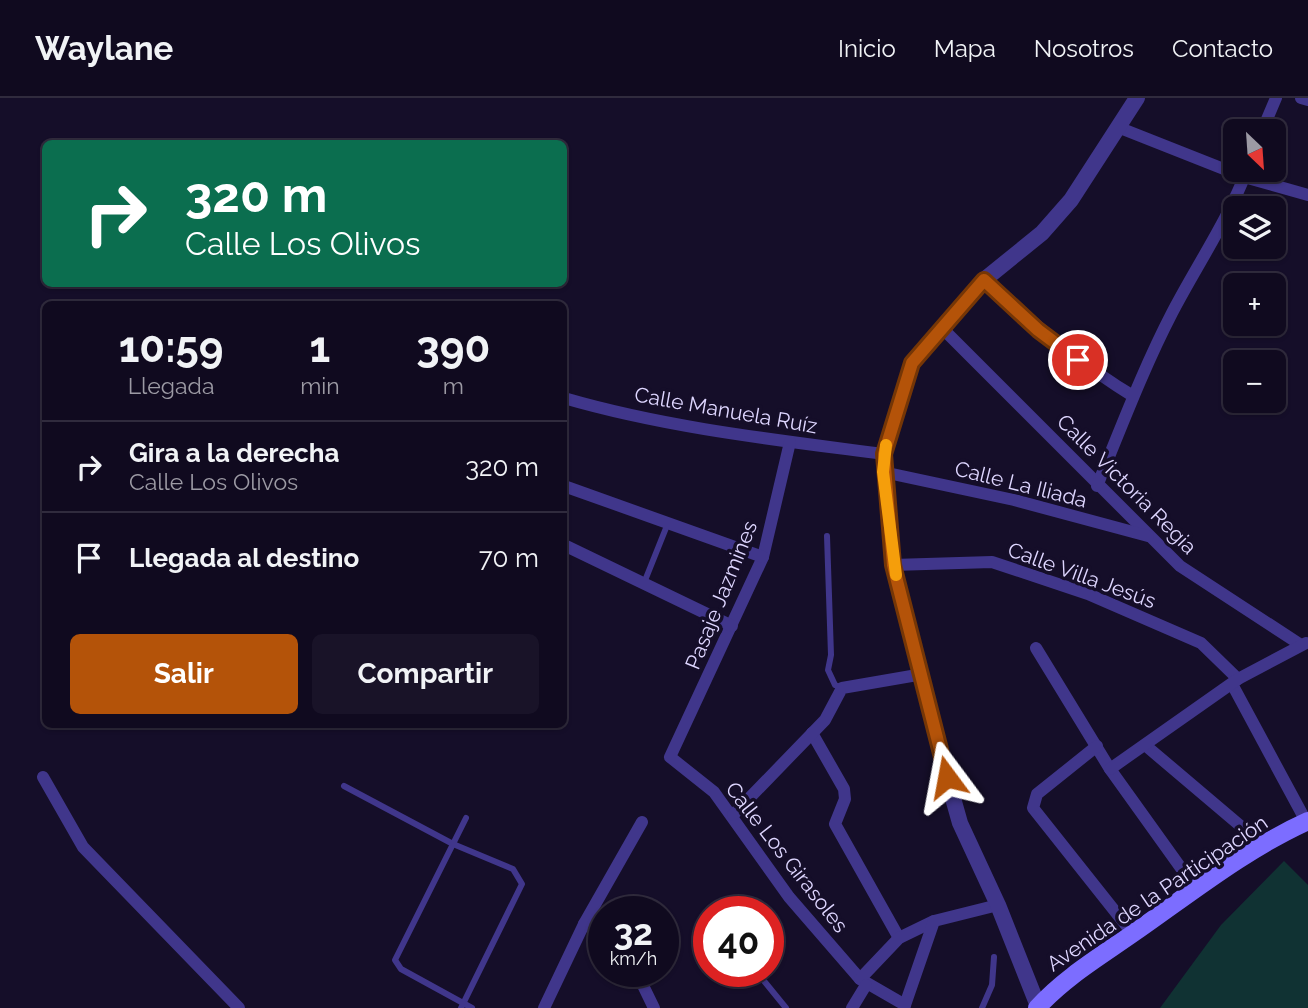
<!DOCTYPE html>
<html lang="es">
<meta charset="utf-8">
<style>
body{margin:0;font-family:Raleway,sans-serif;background:#191328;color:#f1f3f6;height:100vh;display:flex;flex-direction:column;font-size:26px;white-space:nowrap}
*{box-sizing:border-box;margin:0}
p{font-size:23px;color:#9c9aa4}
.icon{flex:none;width:38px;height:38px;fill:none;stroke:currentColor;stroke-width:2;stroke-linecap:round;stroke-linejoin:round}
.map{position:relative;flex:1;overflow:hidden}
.drawer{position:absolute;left:42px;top:203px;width:525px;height:427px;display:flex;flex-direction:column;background:#100a1f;border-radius:10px;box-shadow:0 2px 5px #0004,0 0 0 2px #302b3d}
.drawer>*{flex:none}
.top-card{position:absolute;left:42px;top:42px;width:525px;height:147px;border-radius:10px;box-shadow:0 2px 5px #0004,0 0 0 2px #302b3d;background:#0b6e4f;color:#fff;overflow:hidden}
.needle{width:46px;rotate:155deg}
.tools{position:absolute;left:1223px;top:21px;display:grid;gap:14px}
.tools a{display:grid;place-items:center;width:63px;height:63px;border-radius:10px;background:#100a1f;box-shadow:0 2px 5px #0004,0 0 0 2px #302b3d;font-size:35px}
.speed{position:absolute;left:588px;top:798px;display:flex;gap:14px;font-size:35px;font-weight:700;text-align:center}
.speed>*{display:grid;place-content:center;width:91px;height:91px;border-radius:50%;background:#100a1f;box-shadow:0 2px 5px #0004,0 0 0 2px #302b3d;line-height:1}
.speed small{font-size:18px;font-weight:400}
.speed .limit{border:10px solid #d22;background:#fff;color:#111}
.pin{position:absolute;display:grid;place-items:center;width:60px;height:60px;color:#fff;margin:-30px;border:4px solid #fff;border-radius:50%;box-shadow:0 2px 7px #0007}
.me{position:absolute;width:77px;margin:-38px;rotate:347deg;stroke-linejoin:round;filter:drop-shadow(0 0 5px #0008)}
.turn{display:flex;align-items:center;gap:24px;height:147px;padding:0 28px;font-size:32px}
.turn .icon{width:91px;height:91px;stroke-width:2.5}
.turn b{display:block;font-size:49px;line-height:60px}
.eta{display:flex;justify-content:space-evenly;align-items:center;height:119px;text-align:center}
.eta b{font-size:42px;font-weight:700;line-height:49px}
.action{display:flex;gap:14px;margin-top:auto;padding:14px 28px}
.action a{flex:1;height:80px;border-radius:10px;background:#b45309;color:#fff;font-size:28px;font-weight:700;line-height:80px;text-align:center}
.action a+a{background:#191328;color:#f1f3f6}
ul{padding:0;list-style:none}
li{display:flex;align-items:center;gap:21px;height:91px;padding:0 28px;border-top:2px solid #302b3d}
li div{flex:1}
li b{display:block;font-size:26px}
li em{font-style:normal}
header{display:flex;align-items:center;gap:42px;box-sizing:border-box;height:98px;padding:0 35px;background:#100a1f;border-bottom:2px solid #302b3d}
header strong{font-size:33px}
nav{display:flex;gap:38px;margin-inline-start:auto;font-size:24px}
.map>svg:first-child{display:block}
.green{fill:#103233}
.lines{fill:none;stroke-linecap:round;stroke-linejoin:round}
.service{stroke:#40368b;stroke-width:6}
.minor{stroke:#40368b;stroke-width:12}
.tertiary{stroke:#40368b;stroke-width:16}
.secondary{stroke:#7c6dff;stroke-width:18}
.route-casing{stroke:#753606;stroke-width:18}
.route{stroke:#b45309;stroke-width:12}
.slow{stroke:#f59e0b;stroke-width:12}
.labels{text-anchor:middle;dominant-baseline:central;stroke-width:7;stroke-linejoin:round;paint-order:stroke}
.street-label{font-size:21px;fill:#ded6ff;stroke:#150e29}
</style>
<header>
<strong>Waylane</strong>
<nav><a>Inicio</a><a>Mapa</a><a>Nosotros</a><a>Contacto</a></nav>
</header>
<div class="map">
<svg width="1308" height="910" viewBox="0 0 1308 910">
<rect width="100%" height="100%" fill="#150e29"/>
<polygon class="green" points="1284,763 1308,787 1308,910 1160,910 1221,827"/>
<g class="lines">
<g class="service">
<polyline points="827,438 831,557 828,572 835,587 842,590"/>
<polyline points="644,485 668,425"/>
<polyline points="344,688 453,746 513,771 522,786 461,910"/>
<polyline points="466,720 395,862 401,871 472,910"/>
<polyline points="756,873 786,910"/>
<polyline points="982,910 992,887 994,859"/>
</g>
<g class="minor">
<polyline points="1301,0 1308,2"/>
<polyline points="1120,30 1244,79 1308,97"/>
<polyline points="1262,33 1276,0"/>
<path d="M984,182c49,42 94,83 149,116"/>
<polyline points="943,231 1180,468 1301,547"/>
<path d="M564,300c103,30 213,42 320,56"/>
<polyline points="790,344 763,459 670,659 714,694 789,799 860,881 905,907"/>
<polyline points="883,374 1014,402 1148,438"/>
<polyline points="564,388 763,459"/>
<path d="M1097,388c24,-58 46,-117 75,-173 25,-48 56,-93 75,-143"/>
<polyline points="564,447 732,528"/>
<polyline points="893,467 992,464 1088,496 1201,545 1238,581"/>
<polyline points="1036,550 1110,671 1196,791"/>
<polyline points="1232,586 1308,727"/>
<polyline points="812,635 844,691 845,701 835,726 899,840"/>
<polyline points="1145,647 1263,747"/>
<polyline points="1097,648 1037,696 1033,710 1133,836"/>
<polyline points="1110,671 1238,581 1306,545"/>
<polyline points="43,679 83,749 239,910"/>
<polyline points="733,717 825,622 842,590 923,576"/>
<polyline points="584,826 604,837"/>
<polyline points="636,873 654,910"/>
<polyline points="860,881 899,840 934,823"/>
<polyline points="544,910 584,826 642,724"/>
<polyline points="852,910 866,887"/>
<polyline points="904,910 934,823 998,807"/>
</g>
<polyline class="tertiary" points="1038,908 998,807 960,725 947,679 893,467 884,356 912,265 984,182 1042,135 1071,102 1137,0"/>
<path class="secondary" d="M1037,910c28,-31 64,-52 98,-76 56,-39 111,-83 173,-111"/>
</g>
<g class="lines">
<defs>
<polyline id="route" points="947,679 893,467 884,356 912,265 984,182 1038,232 1078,262"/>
</defs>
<use href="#route" class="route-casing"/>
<use href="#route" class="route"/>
<polyline class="slow" points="886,347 883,374 896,477"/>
</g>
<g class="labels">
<g class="street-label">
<text transform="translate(726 312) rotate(10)">Calle Manuela Ruíz</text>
<text transform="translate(1021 386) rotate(14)">Calle La Iliada</text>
<text transform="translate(1127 386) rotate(45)">Calle Victoria Regia</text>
<text transform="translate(1082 477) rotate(20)">Calle Villa Jesús</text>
<text transform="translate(721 497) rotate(-68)">Pasaje Jazmines</text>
<text transform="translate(787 759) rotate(52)">Calle Los Girasoles</text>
<text transform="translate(1157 795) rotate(-34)">Avenida de la Participación</text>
</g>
</g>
</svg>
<div class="tools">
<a><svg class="needle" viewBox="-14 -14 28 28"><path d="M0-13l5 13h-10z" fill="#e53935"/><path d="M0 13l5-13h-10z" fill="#9c9aa4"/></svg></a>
<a><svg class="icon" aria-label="layers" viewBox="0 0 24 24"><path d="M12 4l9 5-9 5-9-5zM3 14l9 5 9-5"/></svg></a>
<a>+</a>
<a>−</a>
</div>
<div class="speed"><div>32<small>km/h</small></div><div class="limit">40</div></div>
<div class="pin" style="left:1078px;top:262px;background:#d93025"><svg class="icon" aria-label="arrive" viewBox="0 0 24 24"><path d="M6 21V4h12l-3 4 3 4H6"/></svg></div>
<svg class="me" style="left:947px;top:679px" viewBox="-20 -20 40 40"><path d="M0-17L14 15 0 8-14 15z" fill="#b45309" stroke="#fff" stroke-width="4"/></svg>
<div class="top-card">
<div class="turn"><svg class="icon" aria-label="right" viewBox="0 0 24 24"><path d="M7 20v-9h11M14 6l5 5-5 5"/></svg><div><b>320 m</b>Calle Los Olivos</div></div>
</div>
<section class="drawer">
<div class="eta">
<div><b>10:59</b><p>Llegada</p></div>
<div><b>1</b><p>min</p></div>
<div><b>390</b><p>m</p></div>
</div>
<ul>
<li><svg class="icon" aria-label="right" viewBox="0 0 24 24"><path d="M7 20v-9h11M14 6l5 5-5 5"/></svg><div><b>Gira a la derecha</b><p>Calle Los Olivos</p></div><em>320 m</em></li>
<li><svg class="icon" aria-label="arrive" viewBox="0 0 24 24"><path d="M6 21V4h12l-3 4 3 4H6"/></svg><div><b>Llegada al destino</b></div><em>70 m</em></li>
</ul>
<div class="action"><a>Salir</a><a>Compartir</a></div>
</section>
</div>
